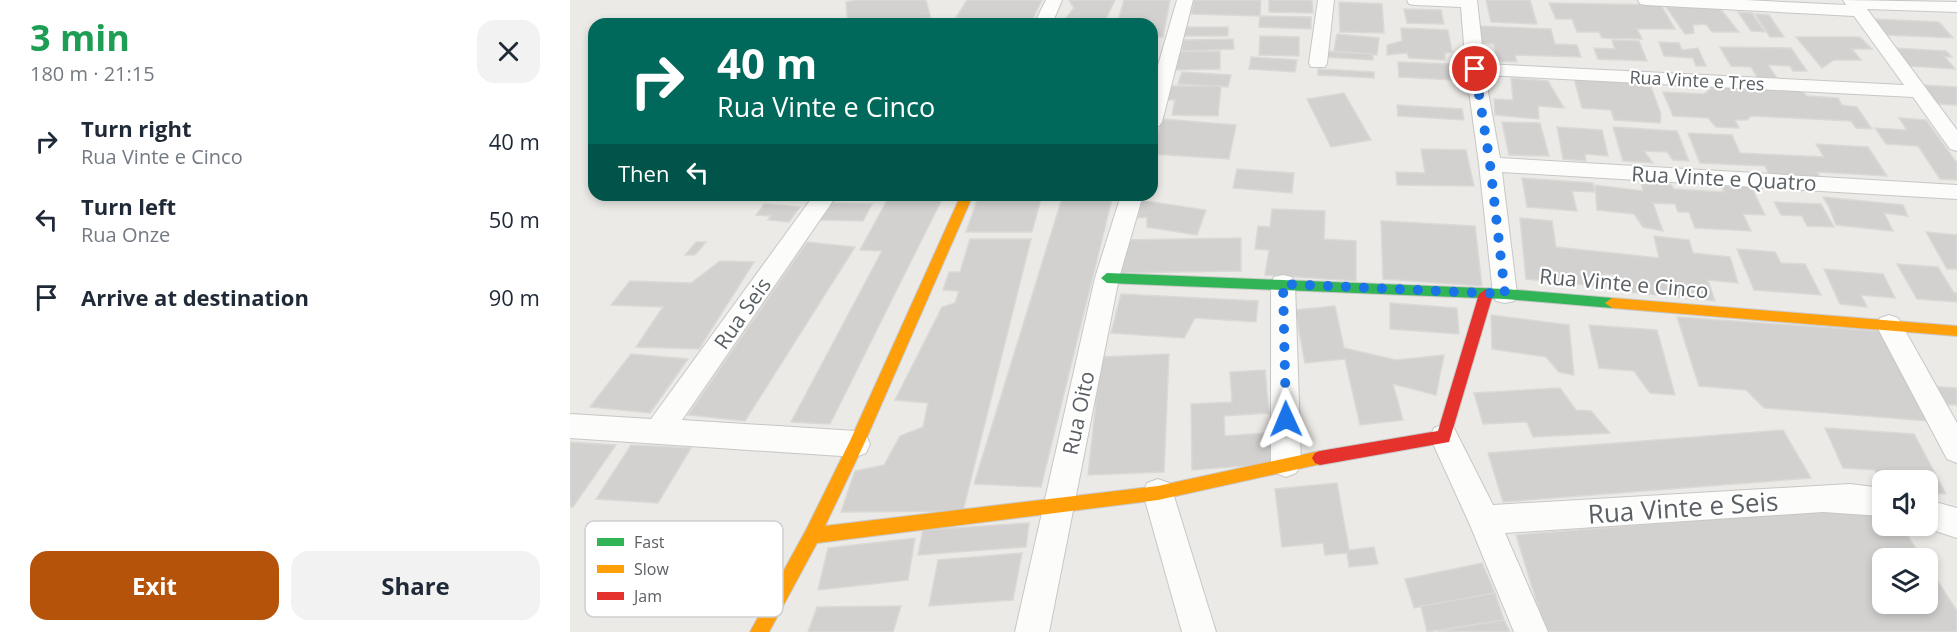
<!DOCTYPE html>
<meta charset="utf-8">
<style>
body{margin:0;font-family:"Open Sans",sans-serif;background:#f2f2f3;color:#1f2937;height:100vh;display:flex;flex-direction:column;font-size:22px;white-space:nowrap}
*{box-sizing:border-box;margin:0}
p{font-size:20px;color:#747a83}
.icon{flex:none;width:33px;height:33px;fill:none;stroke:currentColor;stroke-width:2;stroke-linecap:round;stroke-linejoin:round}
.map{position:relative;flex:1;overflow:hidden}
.details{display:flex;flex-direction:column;background:#fff;width:570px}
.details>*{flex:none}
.top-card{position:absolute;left:18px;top:18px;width:570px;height:183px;border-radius:18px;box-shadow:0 3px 9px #0003;background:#00695c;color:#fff;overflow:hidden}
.buttons{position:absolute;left:1302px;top:470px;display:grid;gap:12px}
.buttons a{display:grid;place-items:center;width:66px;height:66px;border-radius:12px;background:#fff;box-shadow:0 3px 9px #0003;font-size:30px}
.pin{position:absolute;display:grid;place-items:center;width:51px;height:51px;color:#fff;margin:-26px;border:3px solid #fff;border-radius:50%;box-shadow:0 2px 6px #0007}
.me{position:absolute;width:66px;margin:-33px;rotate:359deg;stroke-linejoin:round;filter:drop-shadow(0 0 4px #0008)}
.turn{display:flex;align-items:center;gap:21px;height:126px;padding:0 30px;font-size:27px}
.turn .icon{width:78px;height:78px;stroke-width:2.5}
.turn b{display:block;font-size:42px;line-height:51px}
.then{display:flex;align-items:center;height:57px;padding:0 30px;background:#0003;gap:12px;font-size:22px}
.round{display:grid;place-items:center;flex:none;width:63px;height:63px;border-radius:18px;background:#f2f2f3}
.summary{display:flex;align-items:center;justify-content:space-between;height:102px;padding:0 30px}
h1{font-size:36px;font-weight:700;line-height:45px;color:#1e9e55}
.button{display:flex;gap:12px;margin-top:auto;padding:12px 30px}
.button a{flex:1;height:69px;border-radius:18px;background:#b45309;color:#fff;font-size:24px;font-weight:700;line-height:69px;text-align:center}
.button a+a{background:#f2f2f3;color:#1f2937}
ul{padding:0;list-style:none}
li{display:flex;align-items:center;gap:18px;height:78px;padding:0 30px}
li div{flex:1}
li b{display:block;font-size:22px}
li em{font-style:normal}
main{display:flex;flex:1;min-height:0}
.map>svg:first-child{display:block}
.building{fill:#d2d1cf;stroke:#dbd9d5;stroke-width:1.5}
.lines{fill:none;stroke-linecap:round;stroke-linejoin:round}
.street-casing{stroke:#c7c7c7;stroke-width:2}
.fast-casing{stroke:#c8c8c8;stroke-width:2}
.slow-casing{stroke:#c8c8c8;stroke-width:2}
.jam-casing{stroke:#c8c8c8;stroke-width:2}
.street{fill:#fcfcfb;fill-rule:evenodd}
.fast{fill:#30b455;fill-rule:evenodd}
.slow{fill:#ff9f0a;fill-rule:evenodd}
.jam{fill:#e5322d;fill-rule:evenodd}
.route{stroke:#1a73e8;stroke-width:10;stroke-dasharray:0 18}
.labels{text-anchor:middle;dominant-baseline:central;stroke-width:4.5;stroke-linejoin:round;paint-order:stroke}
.far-street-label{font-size:18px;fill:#5b6064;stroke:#fff}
.street-label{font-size:21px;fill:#5b6064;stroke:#fff}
.near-street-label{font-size:26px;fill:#5b6064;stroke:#fff}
.key{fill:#fff;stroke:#cecfd0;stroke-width:1.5}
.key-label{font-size:16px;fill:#5b6064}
</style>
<main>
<section class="details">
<div class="summary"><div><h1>3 min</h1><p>180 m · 21:15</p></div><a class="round"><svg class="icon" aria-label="close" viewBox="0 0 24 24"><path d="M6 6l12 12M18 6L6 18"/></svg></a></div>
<ul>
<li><svg class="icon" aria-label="right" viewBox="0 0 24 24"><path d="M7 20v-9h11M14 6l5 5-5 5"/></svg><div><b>Turn right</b><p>Rua Vinte e Cinco</p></div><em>40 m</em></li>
<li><svg class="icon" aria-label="left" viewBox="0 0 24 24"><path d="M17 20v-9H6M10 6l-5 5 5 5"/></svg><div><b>Turn left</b><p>Rua Onze</p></div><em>50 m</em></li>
<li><svg class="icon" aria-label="arrive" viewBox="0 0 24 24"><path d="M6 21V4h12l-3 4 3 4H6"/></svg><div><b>Arrive at destination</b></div><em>90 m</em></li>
</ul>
<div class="button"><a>Exit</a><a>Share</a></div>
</section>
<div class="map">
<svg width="1387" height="632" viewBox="0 0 1387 632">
<rect width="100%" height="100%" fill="#eceae6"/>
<g class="building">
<polygon points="286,0 356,0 362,23 278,24 276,2"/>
<polygon points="397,0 472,0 460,24 382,24"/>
<polygon points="499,0 545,0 535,21 511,19 508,24 491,24 504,8"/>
<polygon points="554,0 600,0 593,37 582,37 582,24 547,24"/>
<polygon points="624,0 691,0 690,16 621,14"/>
<polygon points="699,0 742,0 743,13 699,12"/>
<polygon points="916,0 960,0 967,24 921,22"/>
<polygon points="769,2 812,4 814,33 770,32"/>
<polygon points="979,3 1091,5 1105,29 1067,29 1072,39 1032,38 1029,32 1007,32 1002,19 986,19"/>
<polygon points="1096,7 1149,7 1169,32 1142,32 1136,24 1123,25 1124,33 1115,34"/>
<polygon points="834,9 871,10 874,24 837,23"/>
<polygon points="1168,12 1182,13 1195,32 1181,31"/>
<polygon points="1185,14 1199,15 1214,37 1200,37"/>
<polygon points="690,16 741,17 741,29 689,27"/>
<polygon points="1304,19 1369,22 1383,38 1317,35"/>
<polygon points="908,26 981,29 985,44 1007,45 1011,57 945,55 947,62 927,61 924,44 911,43"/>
<rect x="613" y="27" width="45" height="9"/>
<polygon points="831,28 878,30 882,52 875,53 875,60 839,58 837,53 817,55 817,45 832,41"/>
<polygon points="767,34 809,38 807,55 764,51"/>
<polygon points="690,36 729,37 729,56 689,55"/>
<polygon points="1226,37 1290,37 1302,49 1282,49 1291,60 1264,60 1252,68"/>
<polygon points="663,39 664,49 612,51 613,40"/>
<polygon points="1042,40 1069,41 1077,61 1028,59 1024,48 1045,49"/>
<polygon points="1089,42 1109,43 1112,50 1128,48 1136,66 1126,66 1123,58 1094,56"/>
<polygon points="1150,47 1221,48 1237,71 1223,71 1220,66 1198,65 1207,78 1188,78 1181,67 1161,66"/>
<polygon points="1324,48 1376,51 1382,57 1375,57 1385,69 1339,66"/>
<polygon points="650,51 650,69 605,70 607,52"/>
<polygon points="754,51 803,54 803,60 754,57"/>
<polygon points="681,57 727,60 725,72 679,69"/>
<polygon points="828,62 881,64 883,80 829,77"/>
<polygon points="748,69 804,72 804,78 748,75"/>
<polygon points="612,72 661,75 658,87 608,84"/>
<polygon points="1003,75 1078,79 1091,114 1090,123 1044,120 1041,110 1012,108"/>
<polygon points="941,78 978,81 994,108 968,106 969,119 925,115 924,99 943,100"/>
<polygon points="1146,84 1160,86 1169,90 1197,87 1232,91 1237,96 1268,98 1272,105 1287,107 1302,129 1286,128 1281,121 1181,116 1177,120 1165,120 1169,128 1146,127 1138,118 1103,116 1093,92 1134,94"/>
<polygon points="1353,85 1387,87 1387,105 1367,104"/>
<polygon points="596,86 651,86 648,116 602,115 605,100 594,100"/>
<polygon points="774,93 801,140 761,147 737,99"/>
<polygon points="827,105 892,109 894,120 828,116"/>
<polygon points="1329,118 1356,120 1387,163 1387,180 1370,179 1348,146 1316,144 1305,128 1337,130"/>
<polygon points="592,119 666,125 659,159 582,154"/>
<polygon points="932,122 970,123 979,156 939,155"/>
<polygon points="987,127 1032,130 1038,156 1015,154 1016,161 993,159"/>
<polygon points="1043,127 1107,131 1119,161 1103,160 1097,152 1074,151 1083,163 1053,161"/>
<polygon points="1118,133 1162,135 1170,153 1254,157 1246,144 1298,147 1317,176 1247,172 1250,177 1199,174 1195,166 1130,163"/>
<polygon points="851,149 896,150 904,186 827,185 826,172 855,173"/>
<polygon points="667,169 724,173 722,193 663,188"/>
<polygon points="1070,175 1095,178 1104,189 1154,192 1149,181 1179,182 1195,215 1173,214 1181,231 1125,228 1119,212 1108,212 1105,204 1083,203 1093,231 1073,227 1064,214 1027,210 1025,185 1073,191"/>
<polygon points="952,178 1023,183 1025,192 1002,191 1007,211 957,207"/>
<polygon points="320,195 374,195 260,424 221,422 312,251 290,250"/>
<polygon points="409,195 472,195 462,232 396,232"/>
<polygon points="493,195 543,195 471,487 404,484"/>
<polygon points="1253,197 1333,205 1338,216 1314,213 1323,231 1266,225 1259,207"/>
<polygon points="569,200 636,210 627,235 577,227 577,217 568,218"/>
<polygon points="1204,202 1251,204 1264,227 1237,226 1232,216 1211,215"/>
<polygon points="259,203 302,204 293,221 250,220"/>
<polygon points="194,204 230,207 219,222 198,220 201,216 186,215"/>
<polygon points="702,209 755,211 754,239 786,241 786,281 695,275 699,250 685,249 688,226 700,227"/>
<polygon points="950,218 982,221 986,247 1089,258 1084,236 1119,240 1123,253 1160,257 1168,283 1138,280 1145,301 1050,291 1047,275 1034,274 1037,287 956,279"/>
<polygon points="811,221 905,226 912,286 813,279"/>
<polygon points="1356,232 1387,235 1387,269 1377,269"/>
<polygon points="671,238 671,271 545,273 549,240"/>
<polygon points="400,239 461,239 393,511 271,512 285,471 314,465 330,436 353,427 358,403 325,400 372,307 385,303 389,291 373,290 379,272 390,272"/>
<polygon points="126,242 136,242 125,255 115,255"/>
<polygon points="237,242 285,247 175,421 118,415"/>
<polygon points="1167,249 1205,252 1211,263 1235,264 1251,295 1184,290"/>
<polygon points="150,261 184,262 129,349 66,347 93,307 41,305 60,281 121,283"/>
<polygon points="1327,264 1368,267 1384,293 1387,293 1387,302 1347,299"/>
<polygon points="1254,269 1313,274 1325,298 1291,295 1297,307 1270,304"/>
<polygon points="551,294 688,301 686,322 625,318 614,338 541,333"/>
<polygon points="820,303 887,308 889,334 820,329"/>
<polygon points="765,306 774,348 826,360 874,355 866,395 823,384 833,420 790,425 775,359 735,363 725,310"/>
<polygon points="921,315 999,325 1004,375 989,372 976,357 922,349"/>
<polygon points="1107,317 1323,332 1371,422 1194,408 1176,390 1129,386"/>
<polygon points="1019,325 1087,330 1105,395 1080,393 1064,371 1029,368"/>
<polygon points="61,354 118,359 80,413 20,407"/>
<polygon points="599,354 594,472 518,475 531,357"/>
<polygon points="695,370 699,413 654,416 655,436 710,432 713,463 622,470 621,404 662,402 660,372"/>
<polygon points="1357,386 1387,388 1387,405 1367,404"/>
<polygon points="990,388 1006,410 1021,411 1040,433 963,437 957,422 913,424 904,393"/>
<polygon points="1255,428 1344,434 1376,494 1358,493 1358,480 1312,480 1312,487 1305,470 1273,468"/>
<polygon points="1213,430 1241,478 933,502 918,453"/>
<polygon points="0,442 46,445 3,507 0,507"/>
<polygon points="61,445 121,448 88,503 26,499"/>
<polygon points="767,483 779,550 804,547 808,564 779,567 777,553 755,555 753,543 712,547 705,489"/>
<polygon points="1312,505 1312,525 1331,525 1352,558 1312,558 1312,603 1358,603 1358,566 1387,611 1387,632 976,632 946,535"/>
<polygon points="459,523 456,547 348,555 353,530"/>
<polygon points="345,538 338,580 248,590 258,548"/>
<polygon points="452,553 443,600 359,606 368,560"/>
<polygon points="912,563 925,593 844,608 835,579"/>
<polygon points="925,593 934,620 857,632 851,606"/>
<polygon points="331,606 323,632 238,632 247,607"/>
<polygon points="934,620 940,632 867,631"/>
</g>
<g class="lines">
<defs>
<g id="street">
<polygon points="476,0 492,0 482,24 464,24"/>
<polygon points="607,0 623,0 592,122 589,126 582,128 582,86"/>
<polygon points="748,0 764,0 757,63 755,67 741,67 739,63"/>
<polygon points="837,0 907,0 914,64 1334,85 1284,16 1076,5 1070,4 1068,0 1175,0 1276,5 1273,0 1387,2 1387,12 1297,9 1387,130 1387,151 1380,149 1343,97 915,75 930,158 1387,185 1387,199 932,172 947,294 944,301 935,303 926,301 923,294 909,164 896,69 891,7 845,5 839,4"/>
<polygon points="244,195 267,195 112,420 286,431 296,435 300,444 296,453 286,457 0,438 0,414 81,419"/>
<polygon points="551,195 573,195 549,278 479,632 445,632 525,278"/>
<polygon points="713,275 722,277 725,284 731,464 726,473 716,477 706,473 701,464 701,284 704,277"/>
<polygon points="1319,315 1328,318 1387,423 1387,463 1377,459 1306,325 1310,318"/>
<polygon points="874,424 884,428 923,505 1280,484 1312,488 1312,516 1253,512 935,533 978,632 944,632 900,525 860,437 864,428"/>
<polygon points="588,479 599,483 603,493 646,632 612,632 573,493 577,483"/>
<polygon points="1358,500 1387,508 1387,538 1347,525 1358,525"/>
</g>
<polygon id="fast" points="537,273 935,289 1042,298 1049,303 1042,308 935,299 537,283 531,278"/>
<g id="slow">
<polygon points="391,195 403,195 294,444 255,526 588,486 750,451 755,453 758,458 755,463 588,500 247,543 199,632 180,632 236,530 280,441"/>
<polygon points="1042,298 1387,326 1387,336 1042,308 1035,303"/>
</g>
<polygon id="jam" points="916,289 923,294 879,442 750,465 745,463 742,458 745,453 750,451 868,431 909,294"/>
</defs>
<use href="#street" class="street-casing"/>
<use href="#fast" class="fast-casing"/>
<use href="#slow" class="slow-casing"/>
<use href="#jam" class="jam-casing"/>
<use href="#street" class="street"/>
<use href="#fast" class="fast"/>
<use href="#slow" class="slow"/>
<use href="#jam" class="jam"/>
</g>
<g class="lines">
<polyline class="route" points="716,419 713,284 935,294 920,164 905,69"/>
</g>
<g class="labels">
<g class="far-street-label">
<text transform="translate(1127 80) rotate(3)">Rua Vinte e Tres</text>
</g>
<g class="street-label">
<text transform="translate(1154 178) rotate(3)">Rua Vinte e Quatro</text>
<text transform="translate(1054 283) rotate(5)">Rua Vinte e Cinco</text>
<text transform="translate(172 313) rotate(-55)">Rua Seis</text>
<text transform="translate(508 413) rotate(-78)">Rua Oito</text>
</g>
<g class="near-street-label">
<text transform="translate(1113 507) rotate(-4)">Rua Vinte e Seis</text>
</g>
</g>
<rect x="15" y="521" width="198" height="96" rx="9" class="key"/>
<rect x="27" y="538" width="27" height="8" fill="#30b455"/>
<rect x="27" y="565" width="27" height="8" fill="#ff9f0a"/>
<rect x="27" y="592" width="27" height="8" fill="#e5322d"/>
<g class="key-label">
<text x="64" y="548">Fast</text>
<text x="64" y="575">Slow</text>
<text x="64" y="602">Jam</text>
</g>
</svg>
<div class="buttons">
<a><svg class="icon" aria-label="sound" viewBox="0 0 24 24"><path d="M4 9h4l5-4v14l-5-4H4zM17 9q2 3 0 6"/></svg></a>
<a><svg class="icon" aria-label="layers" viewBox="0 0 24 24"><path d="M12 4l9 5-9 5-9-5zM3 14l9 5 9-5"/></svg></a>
</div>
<div class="pin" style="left:905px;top:69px;background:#d93025"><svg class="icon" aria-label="arrive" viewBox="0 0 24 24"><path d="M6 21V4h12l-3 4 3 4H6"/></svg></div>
<svg class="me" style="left:716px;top:419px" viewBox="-20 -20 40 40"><path d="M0-17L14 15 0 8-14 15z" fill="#1a73e8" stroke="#fff" stroke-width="4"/></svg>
<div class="top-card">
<div class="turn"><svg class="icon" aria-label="right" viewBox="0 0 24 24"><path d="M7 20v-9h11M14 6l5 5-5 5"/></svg><div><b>40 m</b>Rua Vinte e Cinco</div></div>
<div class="then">Then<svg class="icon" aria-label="left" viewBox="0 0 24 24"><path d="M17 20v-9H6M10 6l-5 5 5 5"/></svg></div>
</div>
</div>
</main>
